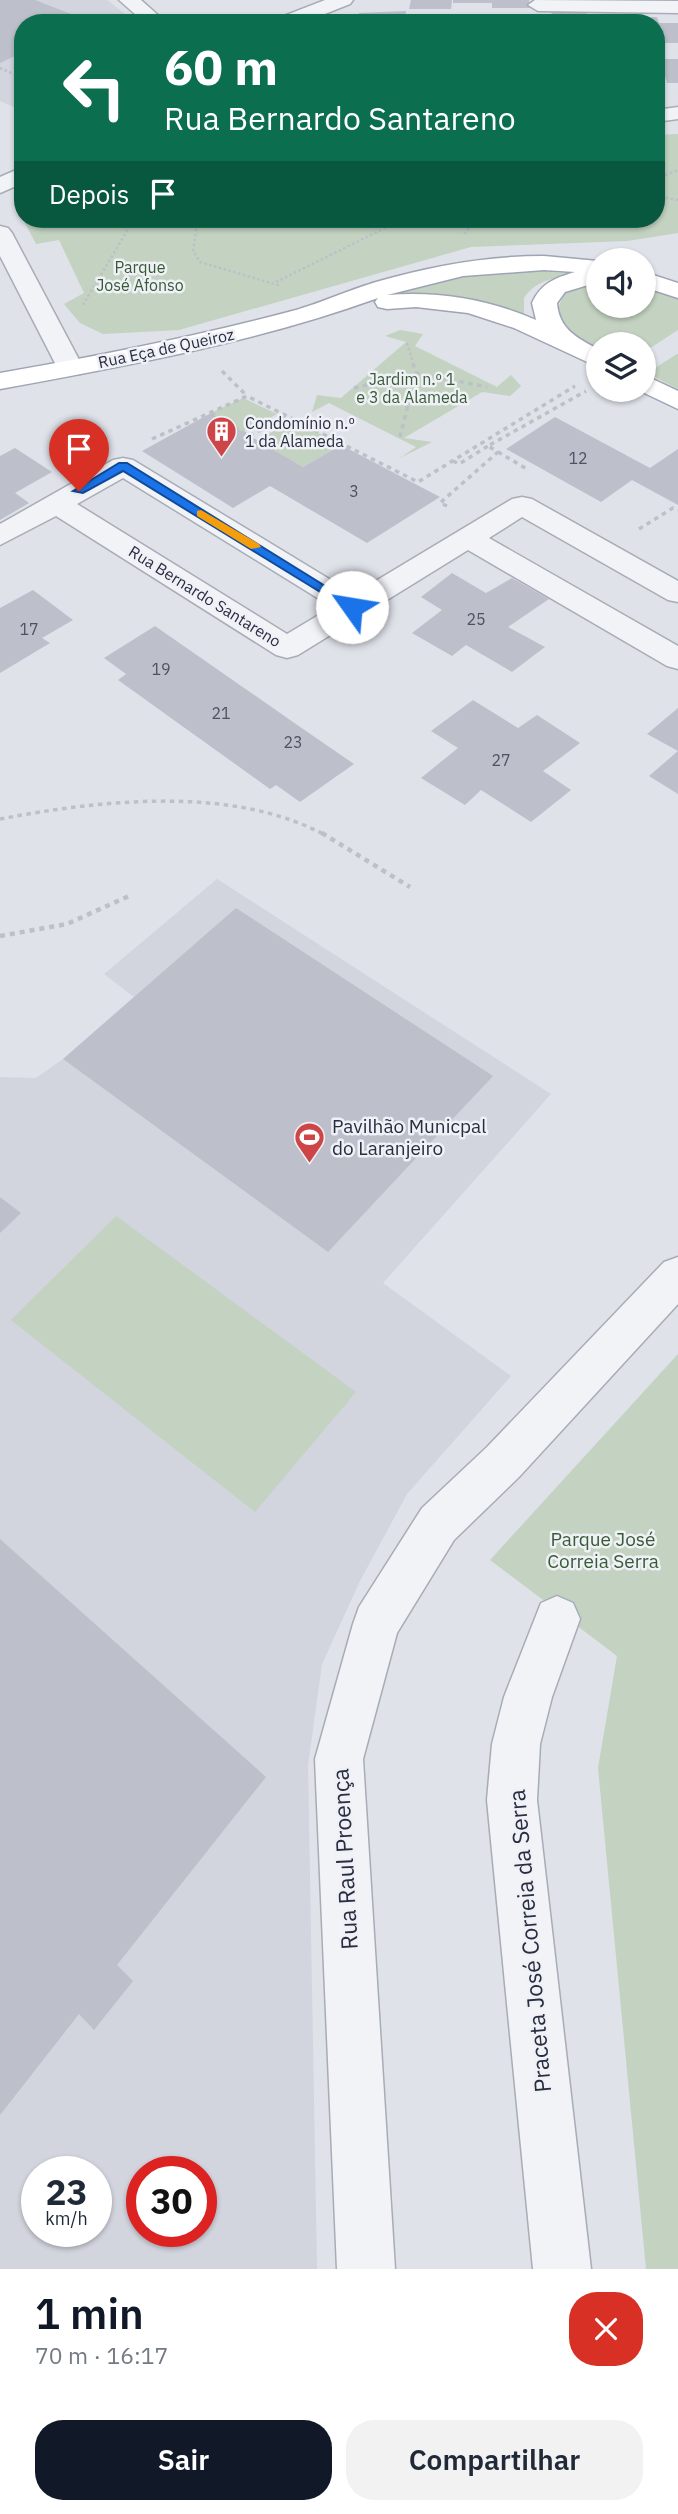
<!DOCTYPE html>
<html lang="pt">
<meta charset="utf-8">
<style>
body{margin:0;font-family:"IBM Plex Sans",sans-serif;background:#f2f2f3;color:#1f2937;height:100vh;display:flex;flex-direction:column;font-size:26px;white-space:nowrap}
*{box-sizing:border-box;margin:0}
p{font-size:23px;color:#747a83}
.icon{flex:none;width:38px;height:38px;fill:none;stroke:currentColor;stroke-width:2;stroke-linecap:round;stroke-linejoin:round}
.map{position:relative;height:2269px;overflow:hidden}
.details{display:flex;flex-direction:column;background:#fff;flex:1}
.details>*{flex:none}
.guide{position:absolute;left:14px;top:14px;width:651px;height:214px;border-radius:28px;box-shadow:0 2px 5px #0004;background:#0b6e4f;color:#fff;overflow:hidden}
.buttons{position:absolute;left:586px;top:248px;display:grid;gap:14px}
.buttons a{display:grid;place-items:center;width:70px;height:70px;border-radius:50%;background:#fff;box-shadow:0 2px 5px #0004;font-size:35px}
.speed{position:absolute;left:21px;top:2156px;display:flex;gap:14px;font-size:35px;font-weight:700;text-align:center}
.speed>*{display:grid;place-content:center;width:91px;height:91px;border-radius:50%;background:#fff;box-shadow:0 2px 5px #0004;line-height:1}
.speed small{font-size:18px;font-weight:400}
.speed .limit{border:10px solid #d22;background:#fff;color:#111}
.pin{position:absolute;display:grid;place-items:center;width:60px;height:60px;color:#fff;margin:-72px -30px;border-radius:50% 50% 50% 0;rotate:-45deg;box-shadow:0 0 7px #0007}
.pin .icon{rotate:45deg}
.me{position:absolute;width:77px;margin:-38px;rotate:302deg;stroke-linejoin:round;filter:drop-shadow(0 0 5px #0008)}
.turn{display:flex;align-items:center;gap:24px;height:147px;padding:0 35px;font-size:32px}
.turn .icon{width:91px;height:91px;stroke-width:2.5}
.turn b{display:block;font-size:49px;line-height:60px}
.then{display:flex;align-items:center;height:66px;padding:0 35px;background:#0003;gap:14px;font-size:26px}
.round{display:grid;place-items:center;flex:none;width:74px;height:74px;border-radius:28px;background:#f2f2f3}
.head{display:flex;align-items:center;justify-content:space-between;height:119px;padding:0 35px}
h1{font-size:42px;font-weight:600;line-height:52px;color:#111827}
.cta{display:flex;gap:14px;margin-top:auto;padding:14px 35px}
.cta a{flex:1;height:80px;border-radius:28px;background:#111827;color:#fff;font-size:28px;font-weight:600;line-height:80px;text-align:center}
.cta a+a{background:#f2f2f3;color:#1f2937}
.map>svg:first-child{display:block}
.built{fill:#d2d4de;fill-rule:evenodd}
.green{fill:#c3d2c1}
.building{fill:#bdc0cb}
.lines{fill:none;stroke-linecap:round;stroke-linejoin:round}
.minor-casing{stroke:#a8acb6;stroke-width:3}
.major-casing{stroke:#9fa4b4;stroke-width:3}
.path-far2{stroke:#bdc0c7;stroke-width:2.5;stroke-dasharray:2.5 2.5;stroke-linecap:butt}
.path-far1{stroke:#bdc0c7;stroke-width:3.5;stroke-dasharray:4.5 4.5;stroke-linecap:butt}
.path{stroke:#bdc0c7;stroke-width:4.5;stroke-dasharray:5 5;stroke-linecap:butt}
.minor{fill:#f2f3f7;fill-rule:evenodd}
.major{fill:#fff;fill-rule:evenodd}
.route{fill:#1a73e8;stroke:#114b97;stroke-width:2}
.slow{fill:#f59e0b}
.labels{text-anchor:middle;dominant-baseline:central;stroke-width:5;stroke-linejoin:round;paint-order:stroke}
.far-park-label{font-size:16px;fill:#375b36;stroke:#eff1f6}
.far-street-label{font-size:16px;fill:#282e40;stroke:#eff1f6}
.far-poi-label{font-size:16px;fill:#282e40;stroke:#eff1f6;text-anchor:start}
.number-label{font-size:16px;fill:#4d5263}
.poi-label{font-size:19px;fill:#282e40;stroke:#eff1f6;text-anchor:start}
.park-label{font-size:19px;fill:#375b36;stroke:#eff1f6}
.near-street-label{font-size:23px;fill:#282e40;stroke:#eff1f6}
</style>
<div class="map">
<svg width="678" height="2269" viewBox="0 0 678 2269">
<rect width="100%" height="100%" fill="#dfe2e9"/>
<g class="built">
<polygon points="0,0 107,0 137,23 23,23 23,111 0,101"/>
<path d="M217,879l334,215 -168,189 128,93 -104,118 -47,87 -38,83 -14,101 9,504h-317v-1192l36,1 27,-19 71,-62 -30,-23zM37,2172h59v59h-59zM142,2172h59v59h-59z"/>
</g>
<g class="green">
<polygon points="678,134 678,233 627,241 471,247 179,330 103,334 80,323 64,304 84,293 59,240 36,244 23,219 656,219 656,135"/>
<path d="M528,270l55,5c-22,1 -46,3 -59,23v21l-116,-23 -50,7 104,-28z"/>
<path d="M598,280v26h46v-21l34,14v31l-34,22v-7h-46v3l-28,-16 -12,-16c1,-26 17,-32 40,-36z"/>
<polygon points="400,330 423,334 415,346 497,387 511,375 521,386 510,396 482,392 404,438 432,442 400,458 416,447 329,403 312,412 317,395 341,398 406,342 385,336"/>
<polygon points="677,354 678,354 678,389 647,373"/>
<polygon points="243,398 277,414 243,432 211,413"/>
<polygon points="294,420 341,445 303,467 257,440"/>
<polygon points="116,1216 356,1392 255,1512 11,1320"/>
<polygon points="678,1354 678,2269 646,2269 598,1768 617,1656 490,1560"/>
</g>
<g class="building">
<polygon points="0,0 35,0 89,21 23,23 23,52 0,63"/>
<polygon points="411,0 452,0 451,9 409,9"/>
<polygon points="453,0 529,0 530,8 492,8 492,3 453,3"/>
<polygon points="551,10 586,10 588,23 553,23"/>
<polygon points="406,11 405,23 358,23 359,13"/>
<polygon points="657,17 659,23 678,23 678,43 664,43 663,38 656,38 656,23 616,23 615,19"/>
<polygon points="660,59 678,59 678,83 667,83"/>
<polygon points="211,413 303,467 341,445 440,497 367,543 270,486 233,508 142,451"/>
<polygon points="555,417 650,468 678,449 678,505 632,480 601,502 506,449"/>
<polygon points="15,448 52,472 15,493 29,503 0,520 0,456"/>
<polygon points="452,573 486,593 512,578 549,599 508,627 545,647 512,672 466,645 452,656 412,633 442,610 421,597"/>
<polygon points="33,590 73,620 42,638 50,643 0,673 0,608"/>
<polygon points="155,626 293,722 354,764 300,802 276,785 270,789 118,680 126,674 104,658"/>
<polygon points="473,700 518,728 537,715 580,743 543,771 571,790 531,822 481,790 465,805 421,778 458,748 431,731"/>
<polygon points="678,708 678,794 649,776 678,751 647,734"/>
<polygon points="236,908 493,1076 328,1252 63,1059"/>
<polygon points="0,1197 21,1213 0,1233"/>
<polygon points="0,1539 266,1777 117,1965 133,1981 94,2030 79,2014 0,2115"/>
</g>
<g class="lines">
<defs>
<g id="minor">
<polygon points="119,0 141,0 167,23 145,23"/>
<polygon points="325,0 353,0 350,4 302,23 273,23 276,19"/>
<polygon points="535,0 678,1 678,13 538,11 528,5"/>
<polygon points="678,107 678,119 656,122 656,110"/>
<polygon points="23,167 23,183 0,193 0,177"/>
<polygon points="0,226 8,228 12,233 84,369 80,374 62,374 58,369 0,256"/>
<path d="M123,458l10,2 221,134 158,-95 10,-2 10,2 146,82v21l-10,-2 -146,-83 -33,21 189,108v23l-11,-3 -199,-116 -170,105 -11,3 -11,-3 -220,-139 -56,29v-21l113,-64zM123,478l209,129 -45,27 -210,-130z"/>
<polygon points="678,1257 678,1304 519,1477 454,1540 397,1633 363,1759 395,2269 337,2269 315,1759 353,1624 359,1607 422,1508 487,1447 664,1262"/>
<polygon points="557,1596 573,1603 580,1619 552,1697 540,1744 537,1800 591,2269 533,2269 487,1800 492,1744 504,1697 541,1603"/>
</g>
<g id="major">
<path d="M544,256l54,5v21l-33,10 -8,11c2,26 20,35 41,46v18l-84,-39 -46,-15 -52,-6 -29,2 -9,-2 -3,-5 3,-4c-122,44 -251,68 -378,91v-16c99,-17 198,-37 296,-63 27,-8 53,-20 80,-28 55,-16 110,-26 168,-26zM544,270l31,2c-20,6 -34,11 -43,31l4,17c-48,-21 -97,-29 -149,-25l76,-19z"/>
<polygon points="644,272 678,283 678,298 644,287"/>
<polygon points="644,375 678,391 678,409 638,390 644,390"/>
</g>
</defs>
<use href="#minor" class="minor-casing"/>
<use href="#major" class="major-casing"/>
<g class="path-far2">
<polyline points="0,68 23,78"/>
<polyline points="656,179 678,170"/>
<polyline points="656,196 678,200"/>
<polyline points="198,219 193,251 200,262 281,286"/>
<polyline points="464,234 477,219"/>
<polyline points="276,282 403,219"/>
<polyline points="83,305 134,219"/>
<polyline points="407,343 413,362"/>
</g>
<g class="path-far1">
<polyline points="222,371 247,396"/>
<polyline points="354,388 416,373 487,387"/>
<polyline points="211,413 249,436 287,416"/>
<polyline points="400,437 416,373 412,360"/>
<polyline points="152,439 247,396 418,482 575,386"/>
<polyline points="498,452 527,469"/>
<polyline points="453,461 459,464 488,446"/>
<polyline points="447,506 440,503 498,452 488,446 586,391"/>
<polyline points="639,529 673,508 678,510"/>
<path d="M0,819c101,-19 232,-34 325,16"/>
</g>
<g class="path">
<polyline points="322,833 410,887"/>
<polyline points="0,936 67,924 129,896"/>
</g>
<use href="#minor" class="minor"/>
<use href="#major" class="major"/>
</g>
<polygon class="route" points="119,463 127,463 359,607 348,609 123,471 83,493 73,491"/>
<polygon class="slow" points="201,510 259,544 261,547 251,549 197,516 197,511"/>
<defs>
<symbol id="building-pin" viewBox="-11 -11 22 30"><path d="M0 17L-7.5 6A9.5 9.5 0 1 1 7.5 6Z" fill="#cd4546" stroke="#eff1f6"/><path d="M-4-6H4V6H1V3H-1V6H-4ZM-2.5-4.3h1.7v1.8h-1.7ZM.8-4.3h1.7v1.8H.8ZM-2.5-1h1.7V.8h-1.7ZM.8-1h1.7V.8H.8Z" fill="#fff"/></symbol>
<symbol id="stadium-pin" viewBox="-11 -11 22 30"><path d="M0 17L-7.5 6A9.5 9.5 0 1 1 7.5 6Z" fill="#cd4546" stroke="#eff1f6"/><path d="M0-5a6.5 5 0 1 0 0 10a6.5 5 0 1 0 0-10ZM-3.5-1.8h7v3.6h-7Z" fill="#fff"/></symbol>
</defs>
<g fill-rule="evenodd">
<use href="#building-pin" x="204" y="414" width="35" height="47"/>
<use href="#stadium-pin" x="292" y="1120" width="35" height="47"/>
</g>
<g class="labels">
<g class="far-park-label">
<text x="140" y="267">Parque<tspan x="140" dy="18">José Afonso</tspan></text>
<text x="412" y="379">Jardim n.º 1<tspan x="412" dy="18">e 3 da Alameda</tspan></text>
</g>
<g class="far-street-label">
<text transform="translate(166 348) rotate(-12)">Rua Eça de Queiroz</text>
<text transform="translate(205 596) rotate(32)">Rua Bernardo Santareno</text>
</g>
<g class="far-poi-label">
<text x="245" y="423">Condomínio n.º<tspan x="245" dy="18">1 da Alameda</tspan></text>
</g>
<g class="number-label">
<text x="578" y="458">12</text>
<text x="354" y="491">3</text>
<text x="476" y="619">25</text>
<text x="29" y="629">17</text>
<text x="161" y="669">19</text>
<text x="221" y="713">21</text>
<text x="293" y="742">23</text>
<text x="501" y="760">27</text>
</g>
<g class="poi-label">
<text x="332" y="1126">Pavilhão Municpal<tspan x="332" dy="22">do Laranjeiro</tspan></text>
</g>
<g class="park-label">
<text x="603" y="1539">Parque José<tspan x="603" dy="22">Correia Serra</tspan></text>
</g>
<g class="near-street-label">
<text transform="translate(344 1859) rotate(-93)">Rua Raul Proença</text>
<text transform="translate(529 1941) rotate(-95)">Praceta José Correia da Serra</text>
</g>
</g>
</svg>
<div class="buttons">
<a><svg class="icon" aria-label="sound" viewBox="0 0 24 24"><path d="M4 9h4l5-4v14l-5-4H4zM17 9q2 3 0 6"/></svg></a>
<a><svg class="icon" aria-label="layers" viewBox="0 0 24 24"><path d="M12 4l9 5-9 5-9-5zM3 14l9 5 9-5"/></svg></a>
</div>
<div class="speed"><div>23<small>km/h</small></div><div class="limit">30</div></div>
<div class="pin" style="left:79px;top:491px;background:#d93025"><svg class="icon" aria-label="arrive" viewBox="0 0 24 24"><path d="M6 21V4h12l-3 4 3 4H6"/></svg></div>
<svg class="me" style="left:352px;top:607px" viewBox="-20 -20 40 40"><circle r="19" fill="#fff"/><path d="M0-13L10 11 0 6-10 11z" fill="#1a73e8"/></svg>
<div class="guide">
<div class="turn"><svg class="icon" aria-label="left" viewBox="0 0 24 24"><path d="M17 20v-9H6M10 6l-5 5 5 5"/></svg><div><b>60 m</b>Rua Bernardo Santareno</div></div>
<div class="then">Depois<svg class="icon" aria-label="arrive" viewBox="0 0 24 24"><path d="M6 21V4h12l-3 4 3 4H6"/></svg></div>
</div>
</div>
<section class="details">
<div class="head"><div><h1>1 min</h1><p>70 m · 16:17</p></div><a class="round" style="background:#d93025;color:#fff"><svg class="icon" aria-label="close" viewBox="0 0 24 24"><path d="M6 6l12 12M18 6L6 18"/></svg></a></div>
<div class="cta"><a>Sair</a><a>Compartilhar</a></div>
</section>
